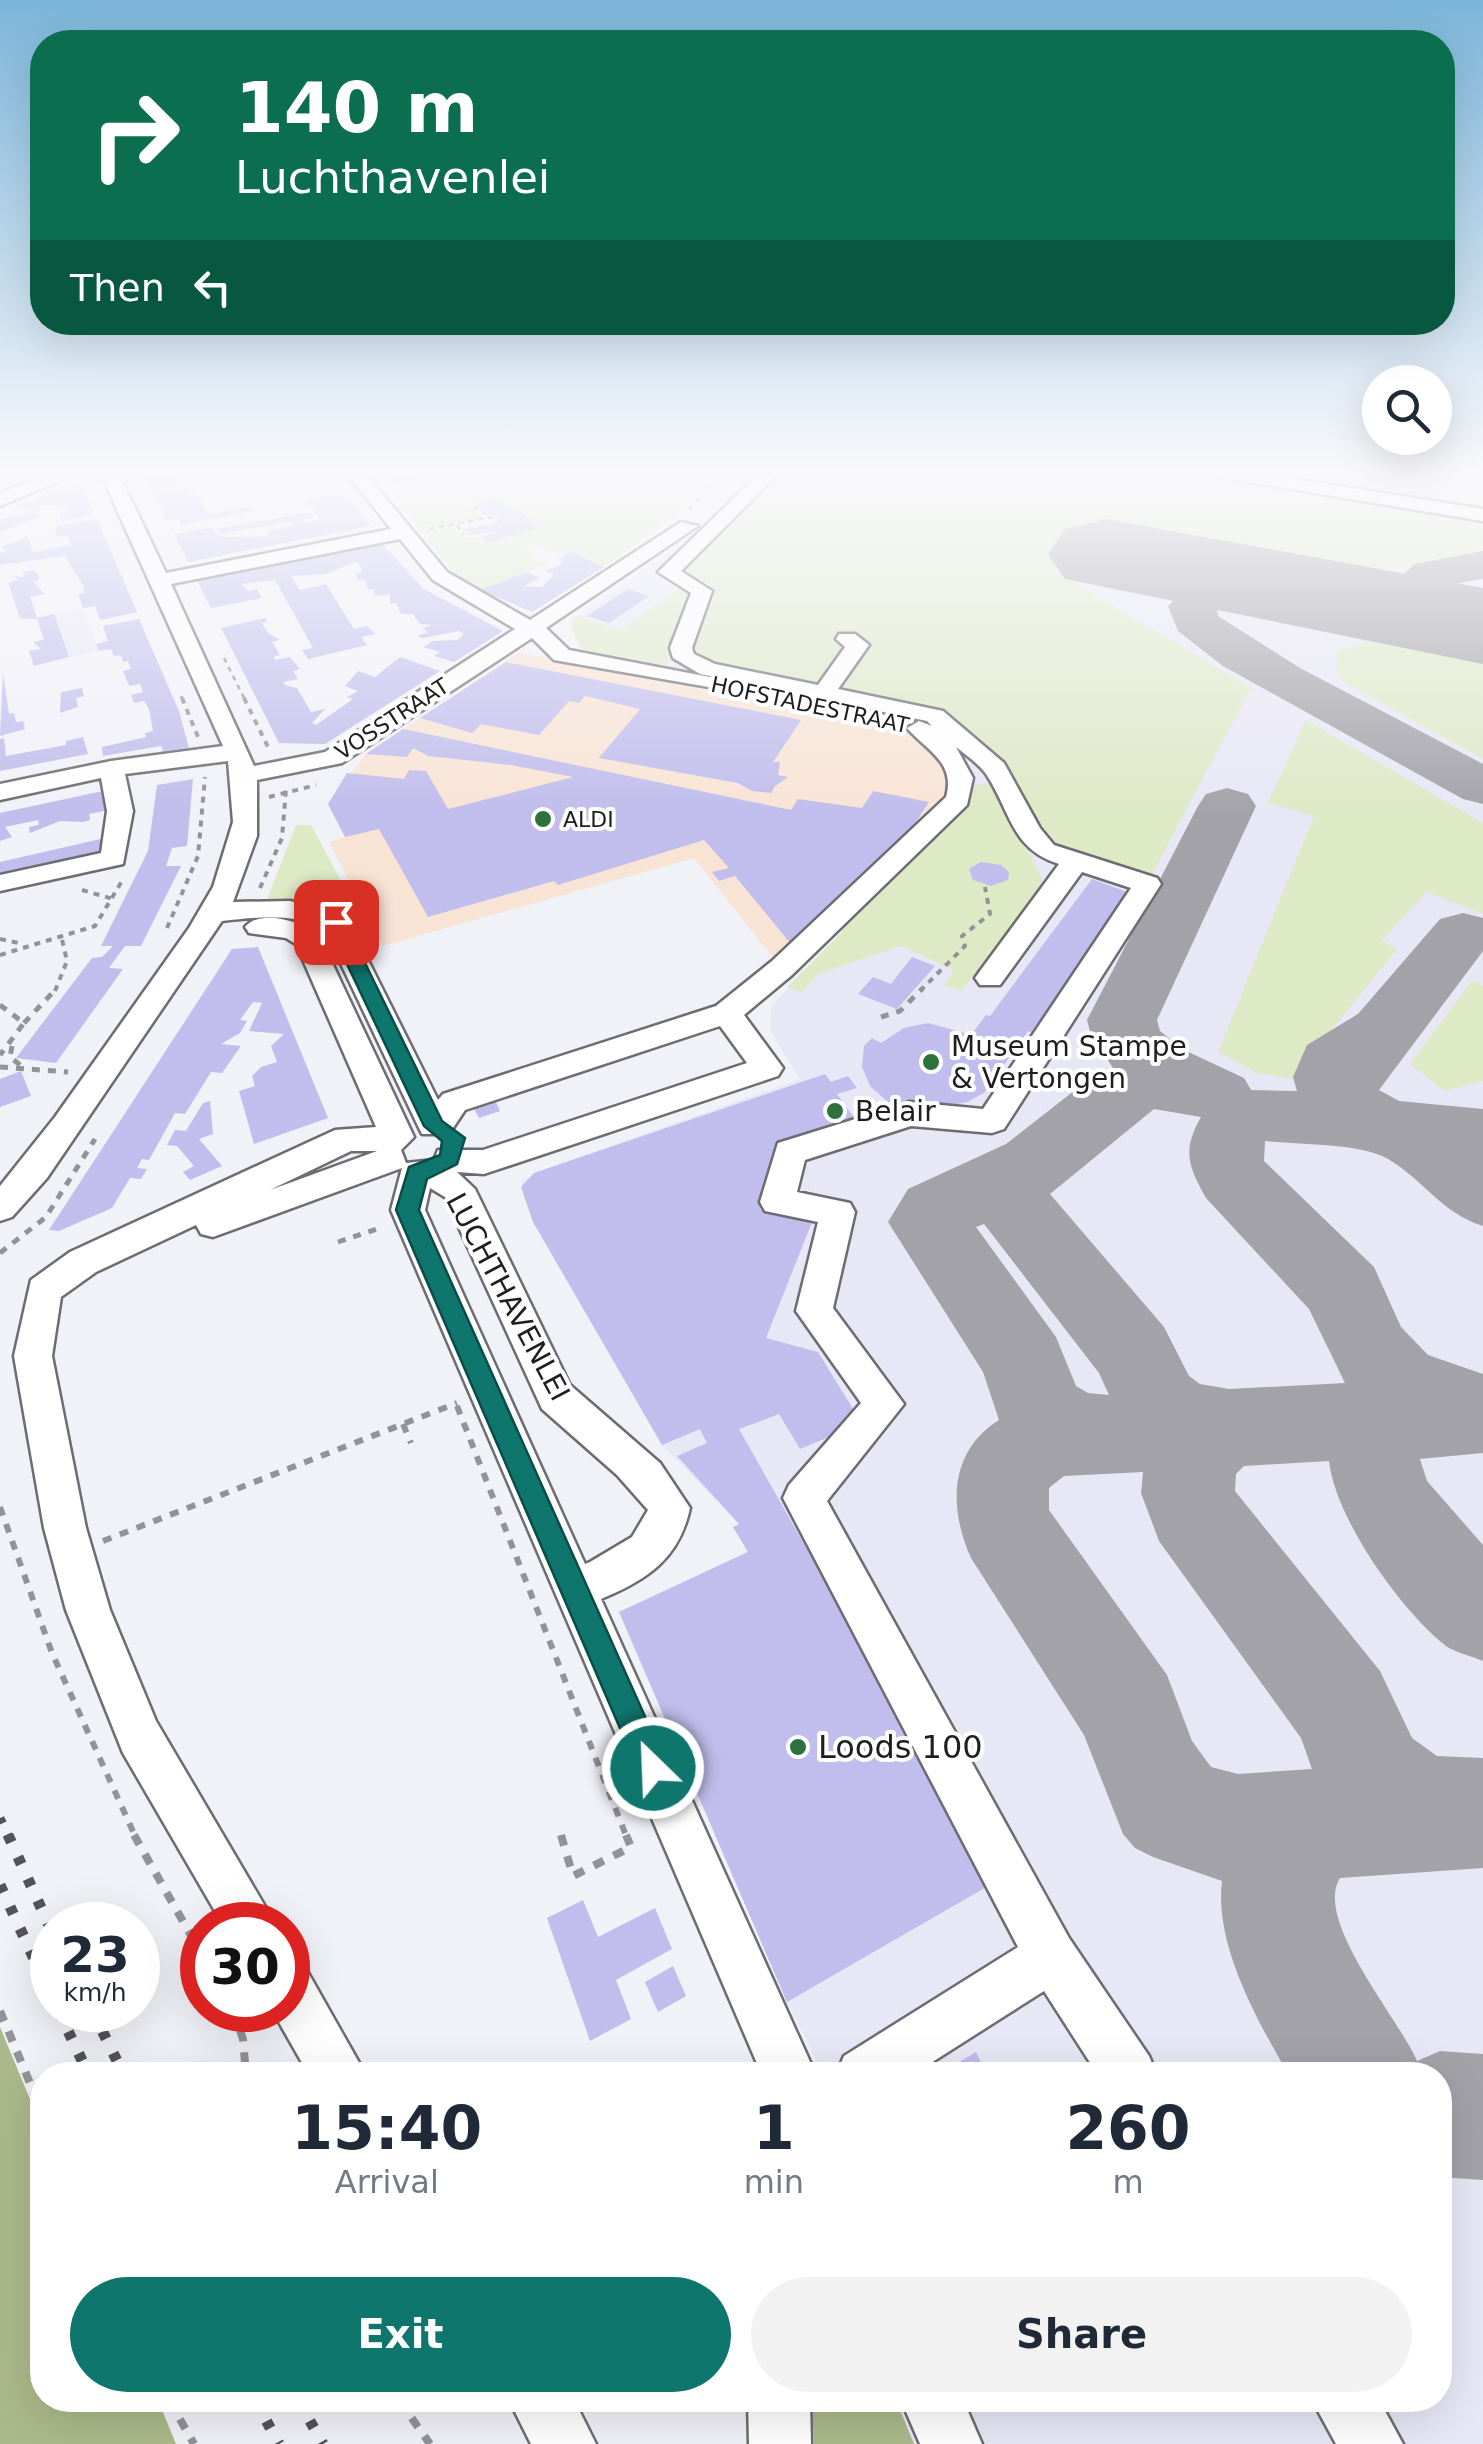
<!DOCTYPE html>
<style>
body{margin:0;font-family:"DejaVu Sans",sans-serif;background:#f2f2f3;color:#1f2937;height:100vh;display:flex;flex-direction:column;font-size:38px;white-space:nowrap}
*{box-sizing:border-box;margin:0}
p{font-size:32px;color:#747a83}
.icon{flex:none;width:55px;height:55px;fill:none;stroke:currentColor;stroke-width:2;stroke-linecap:round;stroke-linejoin:round}
.map{position:relative;flex:1;overflow:hidden}
.sheet{position:absolute;left:30px;top:2062px;width:1422px;height:350px;display:flex;flex-direction:column;background:#fff;border-radius:40px;box-shadow:0 10px 40px #0002}
.sheet>*{flex:none}
.banner{position:absolute;left:30px;top:30px;width:1425px;height:305px;border-radius:40px;box-shadow:0 10px 40px #0002;background:#0b6e4f;color:#fff;overflow:hidden}
.tools{position:absolute;left:1362px;top:365px;display:grid;gap:20px}
.tools a{display:grid;place-items:center;width:90px;height:90px;border-radius:50%;background:#fff;box-shadow:0 10px 40px #0002;font-size:50px}
.speed{position:absolute;left:30px;top:1902px;display:flex;gap:20px;font-size:50px;font-weight:700;text-align:center}
.speed>*{display:grid;place-content:center;width:130px;height:130px;border-radius:50%;background:#fff;box-shadow:0 10px 40px #0002;line-height:1}
.speed small{font-size:25px;font-weight:400}
.speed .limit{border:15px solid #d22;background:#fff;color:#111}
.pin{position:absolute;display:grid;place-items:center;width:85px;height:85px;color:#fff;margin:-42px;border-radius:20px;box-shadow:0 5px 15px #0006}
.me{position:absolute;width:110px;margin:-55px;rotate:336deg;stroke-linejoin:round;filter:drop-shadow(0 0 8px #0008)}
.turn{display:flex;align-items:center;gap:35px;height:210px;padding:0 40px;font-size:45px}
.turn .icon{width:130px;height:130px;stroke-width:2.5}
.turn b{display:block;font-size:70px;line-height:85px}
.then{display:flex;align-items:center;height:95px;padding:0 40px;background:#0003;gap:20px;font-size:38px}
.eta{display:flex;justify-content:space-evenly;align-items:center;height:170px;text-align:center}
.eta b{font-size:60px;font-weight:800;line-height:70px}
.cta{display:flex;gap:20px;margin-top:auto;padding:20px 40px}
.cta a{flex:1;height:115px;border-radius:60px;background:#0f766e;color:#fff;font-size:40px;font-weight:800;line-height:115px;text-align:center}
.cta a+a{background:#f2f2f3;color:#1f2937}
.map>svg:first-child{display:block}
.commercial{fill:#f8e4d5}
.built{fill:#e8e7f6}
.green{fill:#dee9c6;fill-rule:evenodd}
.forest{fill:#aab98a}
.lines{fill:none;stroke-linecap:round;stroke-linejoin:round}
.taxiway{fill:#a2a2a8;fill-rule:evenodd}
.runway{fill:#a2a2a8;fill-rule:evenodd}
.building{fill:#c1bdec}
.minor-casing{stroke:#6d6c72;stroke-width:5}
.path-far4{stroke:#939397;stroke-width:2.5;stroke-dasharray:5 5;stroke-linecap:butt}
.path-far3{stroke:#939397;stroke-width:4;stroke-dasharray:6 6;stroke-linecap:butt}
.path-far2{stroke:#939397;stroke-width:5;stroke-dasharray:8 8;stroke-linecap:butt}
.path-far1{stroke:#939397;stroke-width:6;stroke-dasharray:9 9;stroke-linecap:butt}
.path{stroke:#939397;stroke-width:8;stroke-dasharray:11 11;stroke-linecap:butt}
.minor{fill:#fff;fill-rule:evenodd}
.rail-far1{stroke:#535357;stroke-width:9;stroke-dasharray:6 12;stroke-linecap:butt}
.rail{stroke:#535357;stroke-width:11;stroke-dasharray:8 16;stroke-linecap:butt}
.route{fill:#0f766e;stroke:#0a4d48;stroke-width:2.5}
.poi-dot{fill:#2d723e;stroke:#fff;stroke-width:4}
.labels{text-anchor:middle;dominant-baseline:central;stroke-width:8;stroke-linejoin:round;paint-order:stroke}
.far-street-label{font-size:22px;fill:#1e1e20;stroke:#fff}
.far-poi-label{font-size:22px;fill:#1e1e20;stroke:#fff;text-anchor:start}
.poi-label{font-size:28px;fill:#1e1e20;stroke:#fff;text-anchor:start}
.street-label{font-size:28px;fill:#1e1e20;stroke:#fff}
.near-poi-label{font-size:32px;fill:#1e1e20;stroke:#fff;text-anchor:start}
</style>
<div class="map">
<svg width="1483" height="2444" viewBox="0 0 1483 2444">
<rect width="100%" height="100%" fill="#f1f1f8"/>
<polygon class="commercial" points="519,652 907,731 925,742 952,774 947,803 775,960 694,858 383,946 329,842 345,837 328,804 366,754"/>
<g class="built">
<polygon points="761,472 1483,472 1483,2444 814,2444 812,2400 1440,2400 1440,2075 824,2075 787,2002 619,1612 748,1551 733,1527 739,1524 662,1445 533,1222 522,1183 534,1173 800,1079 770,1030 771,1006 843,931 836,927 955,814 967,766 978,760 932,722 913,714 581,649 571,620 692,538"/>
<polygon points="83,608 99,651 51,661 37,618"/>
</g>
<g class="green">
<path d="M451,472h267l-45,46 -69,49 -74,-22 -6,5 16,5 -8,4 16,5 -67,26 -28,-18 -66,-83 53,-14 9,9 17,3zM491,497l33,15 8,11 -29,12 2,4 -18,4 -6,-6h-21l-9,-13 34,-5 -18,-14z"/>
<polygon points="777,472 1208,472 1483,518 1483,556 1357,573 1100,524 1062,575 1251,688 1152,874 1048,841 936,712 714,667 694,658 689,643 710,585 680,575 679,565 720,532"/>
<polygon points="1232,472 1483,472 1483,513 1464,511"/>
<polygon points="685,585 696,597 665,665 581,649 570,625 576,616 620,630"/>
<polygon points="1369,642 1483,661 1483,759 1345,683 1336,672 1338,651"/>
<polygon points="1306,720 1483,823 1483,914 1427,892 1381,941 1397,949 1292,1079 1257,1073 1218,1052 1314,816 1268,803"/>
<polygon points="996,782 1044,883 961,991 944,985 954,970 901,946 818,974 802,992 787,987 843,931 836,927 971,786"/>
<polygon points="296,825 311,825 365,926 359,928 326,909 266,902"/>
<polygon points="1472,981 1483,985 1483,1081 1444,1091 1410,1064"/>
</g>
<g class="forest">
<polygon points="0,2027 42,2128 42,2400 158,2400 176,2444 0,2444"/>
<polygon points="812,2400 896,2400 914,2444 814,2444"/>
</g>
<g class="lines">
<g class="taxiway">
<path d="M1483,551v28l-36,6 -11,8 16,10 31,9v22c-36,9 -80,-11 -97,-44l29,-26z"/>
<polygon points="1272,572 1289,576 1296,586 1289,596 1225,604 1217,610 1218,616 1300,668 1483,764 1483,804 1463,799 1223,666 1178,631 1168,606 1195,581"/>
<path d="M1227,788l21,6 8,12 -99,214 3,11 22,18 62,29 7,12 46,1 -4,-14 14,-32 51,-31 82,-95 23,-6 20,5v33l-104,139 20,11 84,8v117c-43,-14 -58,-45 -95,-67 -27,-16 -89,-14 -123,-18l-1,20 110,106 27,60 27,28 55,19v79l-63,6 7,22 56,64v116c-11,-5 -27,-8 -37,-15 -45,-35 -111,-128 -117,-185l-85,5 -8,8 -1,17 145,180 32,67 25,18 46,2v110l-143,10c-27,42 60,142 77,183l23,-10 43,3v126l-43,-3v-102h-151c-31,-53 -75,-130 -67,-194l-69,-24 -18,-9 -12,-14 -39,-99 -113,-177c-22,-49 -23,-106 28,-138l-16,-48 -95,-150 20,-33 98,-45 73,-57 34,-19 -22,-33 -4,-15 111,-214 8,-12zM1154,1109l47,8c-19,33 -13,49 5,81l103,111 36,74 -116,6 -29,-5 -11,-8 -25,-49 -114,-133zM984,1224l115,149 10,22 -21,-2 -12,-7 -20,-49 -80,-110zM1143,1472l-2,21 18,48 142,197 11,31 -74,5 -27,-7 -19,-26 -25,-66 -118,-165v-22l15,-12z"/>
</g>
<polygon class="runway" points="1106,519 1483,588 1483,664 1065,579 1048,554 1065,529"/>
</g>
<g class="building">
<polygon points="142,472 177,472 189,494 196,493 207,512 205,515 252,506 255,511 181,525 179,519 167,521"/>
<polygon points="388,472 417,472 422,478 392,483 384,474"/>
<polygon points="68,485 83,485 94,513 62,522 59,514 69,512 67,506 42,505 35,513 42,516 0,532 0,519 32,512 19,506"/>
<polygon points="345,493 371,526 188,562 174,534 213,527 216,534 224,537 270,536 267,532 293,525 290,522 220,534 217,529 311,512 314,517 304,519 306,523 320,520 306,500"/>
<polygon points="491,497 523,512 537,529 487,543 481,537 500,531 469,535 464,529 496,523 499,518 472,504"/>
<polygon points="97,519 137,612 100,620 95,606 83,608 78,594 84,593 84,587 65,556 0,565 0,554 6,550 0,547 28,537 33,552 72,545 67,535 57,537 54,527"/>
<polygon points="382,544 424,589 503,631 454,662 434,656 440,652 423,647 433,641 458,640 464,634 459,631 424,638 417,636 428,632 422,628 432,625 420,624 413,614 401,614 396,603 390,604 390,594 375,596 373,589 368,590 365,580 358,581 356,575 363,570 357,561 327,574 291,576 300,590 326,584 354,629 367,626 375,634 361,637 367,645 308,659 302,650 313,648 275,580 242,584 248,591 257,589 262,598 211,608 197,581"/>
<polygon points="571,552 604,567 532,612 481,590 527,572 540,578 524,586 542,587 554,574 544,571 558,566 563,562 558,560"/>
<polygon points="35,570 40,579 34,582 44,594 30,597 37,618 54,614 69,657 34,666 29,651 41,649 33,642 44,640 37,619 20,618 8,583 19,579 12,576 25,577 23,572"/>
<polygon points="628,589 649,596 609,623 587,616"/>
<polygon points="265,618 267,622 262,623 268,633 280,640 272,642 280,655 274,656 275,660 290,657 300,669 293,671 298,679 283,682 285,685 297,688 311,712 325,709 312,723 316,725 353,699 347,697 358,691 345,686 358,671 375,677 400,657 440,671 325,744 279,743 221,628"/>
<polygon points="139,619 179,711 189,748 163,751 161,746 103,756 102,747 146,737 145,733 153,731 149,709 144,701 134,703 131,695 143,692 140,684 129,686 123,671 131,669 128,661 123,662 121,655 114,656 111,649 99,651 96,644 108,641 103,626"/>
<polygon points="506,662 801,720 773,762 780,762 778,775 788,777 774,787 772,793 752,791 738,783 599,758 640,709 585,696 579,703 569,701 539,735 481,724 472,733 420,718"/>
<polygon points="3,673 9,714 14,713 16,722 23,721 25,729 0,736"/>
<polygon points="82,688 84,696 76,698 78,707 60,713 61,692"/>
<polygon points="403,729 791,810 798,799 862,808 873,791 929,802 908,834 791,944 735,876 719,881 712,872 729,868 704,840 558,885 554,881 428,917 379,829 345,837 328,804 347,773 404,779 409,770 426,771 448,809 573,777 511,765 428,756 413,748 407,757 366,754"/>
<polygon points="83,737 88,754 0,771 0,739 4,738 6,756 66,745 66,741"/>
<polygon points="193,779 187,846 172,848 166,866 181,866 141,946 125,946 109,968 123,969 56,1063 16,1058 92,958 102,957 113,946 101,946 148,851 157,785"/>
<polygon points="98,792 109,792 113,809 89,814 90,820 83,822 60,821 30,833 29,827 39,825 38,820 5,827 12,837 0,841 0,813"/>
<polygon points="105,838 108,850 0,875 0,862"/>
<polygon points="981,862 1001,865 1009,872 1008,880 991,886 973,880 969,869"/>
<polygon points="1092,879 1135,895 1040,1036 1028,1031 984,1093 967,1102 915,1113 889,1103 870,1086 862,1067 864,1046 872,1038 881,1043 904,1028 928,1023 971,1035 986,1015 990,1016"/>
<polygon points="258,947 328,1118 254,1144 239,1091 255,1086 252,1076 261,1067 277,1062 271,1046 284,1034 249,1031 262,1003 253,1002 240,1020 247,1021 240,1033 221,1044 241,1046 236,1053 222,1073 211,1072 185,1114 175,1113 149,1160 142,1159 137,1168 147,1169 141,1179 130,1178 112,1208 59,1231 49,1230 232,949"/>
<polygon points="912,957 935,966 897,1009 858,994 873,977 891,984"/>
<polygon points="21,1071 31,1096 0,1107 0,1079"/>
<polygon points="825,1074 831,1082 848,1076 857,1088 837,1094 859,1124 785,1151 760,1209 812,1222 766,1338 818,1352 858,1417 858,1425 800,1449 779,1414 739,1429 995,1882 787,2002 619,1612 748,1552 733,1527 739,1524 677,1456 707,1443 700,1429 662,1445 533,1222 521,1187 534,1173"/>
<polygon points="493,1096 500,1111 479,1118 471,1103"/>
<polygon points="210,1101 213,1134 199,1139 222,1166 190,1180 183,1172 194,1166 177,1146 167,1145 175,1130 186,1131 203,1103"/>
<polygon points="583,1900 598,1937 655,1908 672,1949 616,1980 631,2019 590,2041 547,1918"/>
<polygon points="673,1966 686,1996 658,2012 645,1982"/>
<polygon points="976,2052 987,2075 938,2075"/>
</g>
<g class="lines">
<defs>
<g id="minor">
<polygon points="56,472 81,472 0,506 0,493"/>
<path d="M100,472h18l48,101 225,-44 -45,-57h18l83,100 83,48 151,-98 17,4 -152,102 23,22 151,29v10l-166,-29 -22,-22 -190,125 -85,17v56l-24,66 57,-1 56,15 92,184 5,-6 273,-88 56,-45 174,-164c10,-35 -20,-47 -39,-69l12,-7 13,5 -5,-5 -227,-47 -27,-16 -3,-10 21,-55 -33,-21 103,-100h19l-99,99 31,20 -20,57 2,6 21,10 103,21 27,-38 -9,-8 3,-5h16l14,11 -31,44 105,22 61,52 36,65 14,17 103,33 4,6 -157,245 -12,4 -81,-7 -106,34 -8,32 53,11 5,9 -22,96 71,96 -77,97 242,437 80,118 8,19h-59l-54,-84 -132,84h-76l8,-19 174,-109 -235,-449 6,-13 72,-82 -65,-92 22,-89 -53,-11 -5,-9 18,-59 132,-41 73,7 148,-221 -49,-16 -82,113h-20l-5,-7 5,-7 79,-107c-48,-15 -48,-52 -73,-90 -7,-10 -20,-19 -30,-27l17,31 -6,27 -175,170 -48,40 39,53 -5,8 -294,98 -27,-2 18,17 95,196 90,78 30,45c-11,51 -43,72 -89,91l215,476h-54l-371,-865 11,-42 -189,69 -12,-3 -5,-9 -100,47 -35,25 -9,59 34,172 24,82 46,111 120,204h-53l-100,-172 -57,-143 -22,-82 -30,-172 17,-76 39,-28 265,-122 41,-3 -80,-183 -10,-6 -37,-5 -4,-6c16,-19 55,-5 73,6l96,204 -13,13 5,13 28,-3 4,-10h45l264,-87 -27,-37 -255,84 -16,24h-27l-4,-8 -94,-198c-32,-15 -67,-11 -102,-7l-175,257 -35,39 -12,4v-35l55,-69 134,-189 24,-41 20,-65 -5,-61 -103,13 8,37 -10,53 -123,27v-16l101,-22 6,-42 -6,-33 -101,22v-16l111,-23 112,-15zM400,539l33,41 82,49 -190,123 -71,14 -83,-182zM351,1151h26l-107,39zM430,1188l15,9 97,212 75,66 31,35 -16,27 -42,25 -5,2 -160,-354z"/>
<polygon points="1210,472 1251,472 1483,509 1483,521 1219,477"/>
<polygon points="288,1961 306,1969 366,2075 309,2075 272,2010 288,2010"/>
<polygon points="509,2400 574,2400 596,2444 531,2444"/>
<polygon points="748,2400 810,2400 811,2444 749,2444"/>
<polygon points="901,2400 963,2400 982,2444 920,2444"/>
<polygon points="1312,2400 1379,2400 1403,2444 1336,2444"/>
</g>
</defs>
<use href="#minor" class="minor-casing"/>
<g class="path-far4">
<polyline points="689,509 725,472"/>
<polyline points="457,525 463,535"/>
<polyline points="429,529 492,517 471,506"/>
<polyline points="224,658 245,700"/>
<polyline points="181,696 183,700"/>
</g>
<g class="path-far3">
<polyline points="182,698 198,737"/>
<polyline points="244,698 268,747"/>
<polyline points="269,797 316,785"/>
<polyline points="260,888 282,838 286,789"/>
<polyline points="82,890 113,899"/>
<polyline points="167,928 198,856 205,777"/>
<polyline points="0,939 19,943"/>
<polyline points="0,955 95,926 122,881"/>
<polyline points="55,991 67,961 61,935"/>
<polyline points="920,991 965,946 962,936 990,914 985,887"/>
</g>
<g class="path-far2">
<polyline points="0,1005 24,1023 0,1055"/>
<polyline points="881,1017 900,1011 923,988"/>
<polyline points="24,1023 57,988"/>
<polyline points="12,1046 10,1057 20,1065"/>
<polyline points="0,1067 68,1072"/>
<polyline points="338,1242 380,1228"/>
<polyline points="0,1253 46,1217 95,1139"/>
</g>
<g class="path-far1">
<polyline points="457,1406 627,1838"/>
<polyline points="403,1424 411,1443"/>
<polyline points="0,1507 52,1653 136,1838"/>
<polyline points="103,1541 457,1403"/>
</g>
<g class="path">
<polyline points="134,1835 202,1955"/>
<polyline points="561,1835 573,1876 631,1847 626,1835"/>
<polyline points="233,2010 243,2039 246,2075"/>
<polyline points="0,2011 42,2112"/>
<polyline points="169,2400 194,2444"/>
<polyline points="399,2400 430,2444"/>
</g>
<use href="#minor" class="minor"/>
<polyline class="rail-far1" points="0,1818 9,1838"/>
<g class="rail">
<polyline points="8,1835 52,1932"/>
<polyline points="0,1885 52,1998"/>
<polyline points="58,2010 89,2075"/>
<polyline points="92,2010 124,2075"/>
<polyline points="255,2400 279,2444"/>
<polyline points="298,2400 323,2444"/>
</g>
</g>
<linearGradient id="sky" x2="0" y2="1"><stop stop-color="#7cb5da"/><stop offset="0.58" stop-color="#f9f9fc"/><stop offset="1" stop-color="#f9f9fc" stop-opacity="0"/></linearGradient>
<rect width="1483" height="814" fill="url(#sky)"/>
<polygon class="route" points="336,916 345,922 442,1121 465,1138 457,1164 427,1179 419,1210 668,1768 664,1779 653,1784 642,1779 396,1210 409,1167 440,1155 442,1141 424,1126 327,922"/>
<g class="poi-dot">
<circle cx="543" cy="819" r="10"/>
<circle cx="931" cy="1062" r="10"/>
<circle cx="835" cy="1111" r="10"/>
<circle cx="798" cy="1747" r="10"/>
</g>
<g class="labels">
<g class="far-street-label">
<text transform="translate(810 705) rotate(12)">HOFSTADESTRAAT</text>
<text transform="translate(392 719) rotate(-33)">VOSSTRAAT</text>
</g>
<g class="far-poi-label">
<text x="563" y="819">ALDI</text>
</g>
<g class="poi-label">
<text x="951" y="1046">Museum Stampe<tspan x="951" dy="32">&amp; Vertongen</tspan></text>
<text x="855" y="1111">Belair</text>
</g>
<g class="street-label">
<text transform="translate(508 1297) rotate(62)">LUCHTHAVENLEI</text>
</g>
<g class="near-poi-label">
<text x="818" y="1747">Loods 100</text>
</g>
</g>
</svg>
<div class="tools">
<a><svg class="icon" aria-label="search" viewBox="0 0 24 24"><circle cx="10" cy="10" r="6"/><path d="M15 15l6 6"/></svg></a>
</div>
<div class="speed"><div>23<small>km/h</small></div><div class="limit">30</div></div>
<div class="pin" style="left:336px;top:922px;background:#d93025"><svg class="icon" aria-label="arrive" viewBox="0 0 24 24"><path d="M6 21V4h12l-3 4 3 4H6"/></svg></div>
<svg class="me" style="left:653px;top:1768px" viewBox="-20 -20 40 40"><circle r="17" fill="#0f766e" stroke="#fff" stroke-width="3"/><path d="M0-11L8 9 0 5-8 9z" fill="#fff"/></svg>
<div class="banner">
<div class="turn"><svg class="icon" aria-label="right" viewBox="0 0 24 24"><path d="M7 20v-9h11M14 6l5 5-5 5"/></svg><div><b>140 m</b>Luchthavenlei</div></div>
<div class="then">Then<svg class="icon" aria-label="left" viewBox="0 0 24 24"><path d="M17 20v-9H6M10 6l-5 5 5 5"/></svg></div>
</div>
<section class="sheet">
<div class="eta">
<div><b>15:40</b><p>Arrival</p></div>
<div><b>1</b><p>min</p></div>
<div><b>260</b><p>m</p></div>
</div>
<div class="cta"><a>Exit</a><a>Share</a></div>
</section>
</div>
